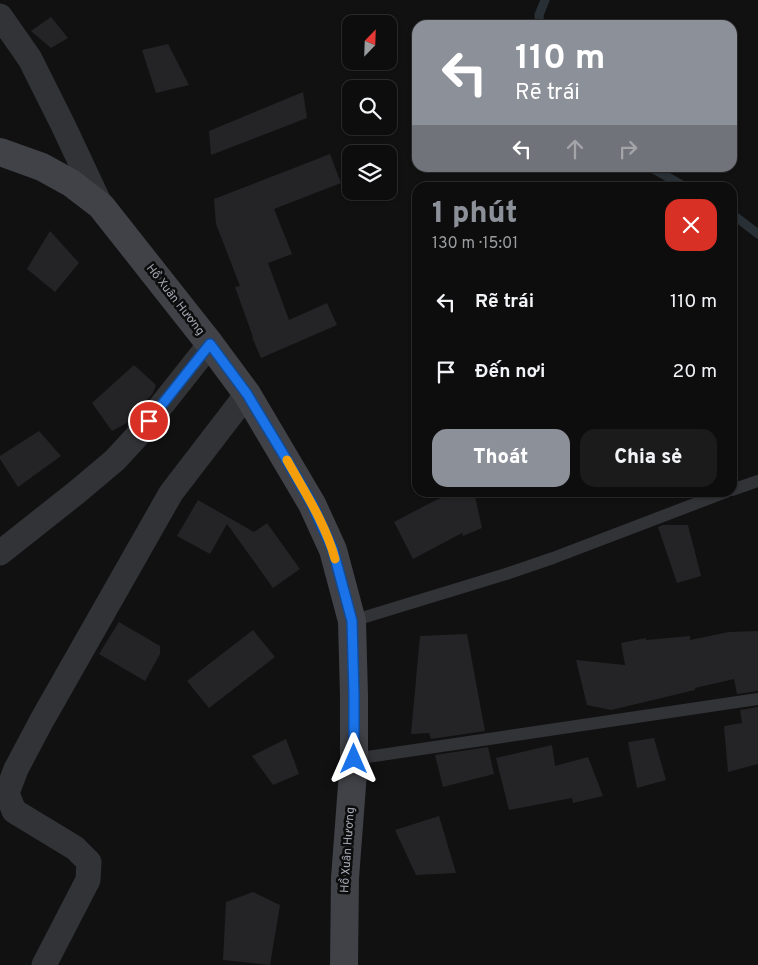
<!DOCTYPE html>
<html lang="vi">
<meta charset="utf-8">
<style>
body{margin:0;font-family:Overpass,sans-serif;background:#1b1b1c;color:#f1f3f6;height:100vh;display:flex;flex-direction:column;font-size:19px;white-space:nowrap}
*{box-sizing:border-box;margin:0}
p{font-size:16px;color:#9a9c9e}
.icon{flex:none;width:28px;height:28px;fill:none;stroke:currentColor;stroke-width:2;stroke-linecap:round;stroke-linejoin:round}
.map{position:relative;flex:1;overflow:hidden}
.side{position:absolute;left:412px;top:182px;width:325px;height:315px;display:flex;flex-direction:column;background:#0d0d0e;border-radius:15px;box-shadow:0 1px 4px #0004,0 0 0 1px #2d2d2e}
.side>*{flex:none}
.banner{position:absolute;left:412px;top:20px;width:325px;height:152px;border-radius:15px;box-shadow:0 1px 4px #0004,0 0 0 1px #2d2d2e;background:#8c9099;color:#fff;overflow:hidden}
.needle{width:32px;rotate:23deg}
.tools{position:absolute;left:342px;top:15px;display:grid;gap:10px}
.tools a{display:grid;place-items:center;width:55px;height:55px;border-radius:10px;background:#0d0d0e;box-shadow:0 1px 4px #0004,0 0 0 1px #2d2d2e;font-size:25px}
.pin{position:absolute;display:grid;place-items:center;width:42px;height:42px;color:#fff;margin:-21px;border:2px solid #fff;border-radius:50%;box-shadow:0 1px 5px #0007}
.me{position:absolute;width:55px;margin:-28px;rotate:0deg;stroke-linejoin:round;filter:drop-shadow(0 0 4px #0008)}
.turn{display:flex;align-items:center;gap:18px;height:105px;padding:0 20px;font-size:22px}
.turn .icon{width:65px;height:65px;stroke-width:2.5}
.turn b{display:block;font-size:35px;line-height:42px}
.lanes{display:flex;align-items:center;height:48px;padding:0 20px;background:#0003;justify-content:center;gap:25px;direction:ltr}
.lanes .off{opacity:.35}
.round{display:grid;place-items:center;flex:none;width:52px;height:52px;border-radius:15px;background:#1b1b1c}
.head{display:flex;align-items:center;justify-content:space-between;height:85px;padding:0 20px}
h1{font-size:30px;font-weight:800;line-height:38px;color:#8c9099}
.button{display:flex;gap:10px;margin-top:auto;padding:10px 20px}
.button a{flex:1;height:58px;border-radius:15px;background:#8c9099;color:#fff;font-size:20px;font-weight:800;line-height:58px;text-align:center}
.button a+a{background:#1b1b1c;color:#f1f3f6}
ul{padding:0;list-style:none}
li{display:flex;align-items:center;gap:15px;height:70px;padding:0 20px}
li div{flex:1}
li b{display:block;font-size:19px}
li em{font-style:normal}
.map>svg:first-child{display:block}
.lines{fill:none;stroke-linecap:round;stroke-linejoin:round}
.stream{stroke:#283035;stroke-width:9}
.building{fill:#242426}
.lane{stroke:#323337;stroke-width:12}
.street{stroke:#323337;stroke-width:25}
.secondary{stroke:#404247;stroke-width:28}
.route-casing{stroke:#114b97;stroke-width:12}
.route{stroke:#1a73e8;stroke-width:9}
.slow{stroke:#f59e0b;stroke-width:9}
.labels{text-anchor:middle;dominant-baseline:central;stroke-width:5;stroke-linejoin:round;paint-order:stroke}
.street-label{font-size:12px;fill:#a3a8b2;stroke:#0c0c0d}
</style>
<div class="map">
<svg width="758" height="965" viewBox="0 0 758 965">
<rect width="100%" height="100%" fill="#111112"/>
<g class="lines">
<g class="stream">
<polyline points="540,25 539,15 545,0"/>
<polyline points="652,168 687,188"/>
<polyline points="732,214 758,234"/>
</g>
</g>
<g class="building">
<polygon points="51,17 68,38 51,48 31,31"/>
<polygon points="168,44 189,85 156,93 142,50"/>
<polygon points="303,92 307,118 211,155 209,131"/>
<polygon points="330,154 341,183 274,209 292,254 268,263 289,320 327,303 337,325 261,358 252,337 253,337 235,287 240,286 216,224 214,199"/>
<polygon points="50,231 79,263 55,292 27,269"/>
<polygon points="134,365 156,385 153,393 130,421 112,431 92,403"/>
<polygon points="39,431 61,456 18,487 0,459 0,456"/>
<polygon points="455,492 474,492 482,528 463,536 462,533 413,559 394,522 436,500"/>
<polygon points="198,500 254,532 267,523 300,569 273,588 227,524 210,554 177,536"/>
<polygon points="663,525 688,525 701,576 677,583 658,527"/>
<polygon points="119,622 160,646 160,654 145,681 99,654"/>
<polygon points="253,630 275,657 209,708 187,681"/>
<polygon points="758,631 758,691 737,694 734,679 695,688 695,690 611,710 587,705 576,660 625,665 621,643 646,638 646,640 690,636 690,640 729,632"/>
<polygon points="467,634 485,731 431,739 429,733 411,734 420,636"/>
<polygon points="758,707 758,764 728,772 724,726 742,723 740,710"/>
<polygon points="654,738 666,780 637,788 628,742"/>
<polygon points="286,739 299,774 273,785 252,756"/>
<polygon points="552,745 555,766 588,757 603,796 573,803 572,798 509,810 496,758"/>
<polygon points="488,747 494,774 443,787 435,755"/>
<polygon points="439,816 456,873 416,875 395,830"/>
<polygon points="253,892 280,905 270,965 223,960 226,902"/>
</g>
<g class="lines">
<g class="lane">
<polyline points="732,490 758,481"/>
<polyline points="352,621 506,574 553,558 726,492"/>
<polyline points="354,759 758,699"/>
</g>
<g class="street">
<polyline points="0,16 30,59 63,125 101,206"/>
<polyline points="0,553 77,492 115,460 138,435 210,344"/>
<polyline points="44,965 88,880 89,862 75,848 14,811 7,793 16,769 42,720 171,493 247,394"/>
</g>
<polyline class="secondary" points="0,152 42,167 71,183 101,206 210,344 247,394 312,504 333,550 352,621 354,696 354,759 345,878 344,965"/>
</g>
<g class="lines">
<defs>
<polyline id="route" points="149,421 210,344 247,394 285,457 312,504 333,550 352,621 354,696 354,759"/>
</defs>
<use href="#route" class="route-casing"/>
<use href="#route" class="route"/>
<path class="slow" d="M287,460c17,31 39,64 48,99"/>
</g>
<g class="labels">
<g class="street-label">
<text transform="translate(175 300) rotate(52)">Hồ Xuân Hương</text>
<text transform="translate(348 850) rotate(-86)">Hồ Xuân Hương</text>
</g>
</g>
</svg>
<div class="tools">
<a><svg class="needle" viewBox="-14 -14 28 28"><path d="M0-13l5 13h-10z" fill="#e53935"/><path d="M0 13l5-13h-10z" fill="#9a9c9e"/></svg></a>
<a><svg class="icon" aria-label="search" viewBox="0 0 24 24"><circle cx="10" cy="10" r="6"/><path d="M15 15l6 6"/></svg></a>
<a><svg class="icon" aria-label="layers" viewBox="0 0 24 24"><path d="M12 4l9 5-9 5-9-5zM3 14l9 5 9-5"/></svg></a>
</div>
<div class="pin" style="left:149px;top:421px;background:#d93025"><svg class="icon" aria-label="arrive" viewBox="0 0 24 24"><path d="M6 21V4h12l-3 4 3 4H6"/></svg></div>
<svg class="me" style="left:354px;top:759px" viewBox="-20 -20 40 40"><path d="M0-17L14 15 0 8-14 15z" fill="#1a73e8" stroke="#fff" stroke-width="4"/></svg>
<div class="banner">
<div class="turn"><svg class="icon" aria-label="left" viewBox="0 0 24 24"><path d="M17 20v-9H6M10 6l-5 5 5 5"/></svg><div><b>110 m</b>Rẽ trái</div></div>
<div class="lanes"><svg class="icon" aria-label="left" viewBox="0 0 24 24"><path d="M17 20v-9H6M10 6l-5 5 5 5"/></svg><svg class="icon off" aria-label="ahead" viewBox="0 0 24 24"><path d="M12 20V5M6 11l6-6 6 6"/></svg><svg class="icon off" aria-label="right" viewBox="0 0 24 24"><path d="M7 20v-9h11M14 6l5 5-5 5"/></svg></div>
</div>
<section class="side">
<div class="head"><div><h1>1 phút</h1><p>130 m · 15:01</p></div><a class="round" style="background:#d93025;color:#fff"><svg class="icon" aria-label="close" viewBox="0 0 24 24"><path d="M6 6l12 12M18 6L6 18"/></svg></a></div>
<ul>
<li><svg class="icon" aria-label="left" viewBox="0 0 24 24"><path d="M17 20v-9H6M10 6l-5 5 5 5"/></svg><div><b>Rẽ trái</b></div><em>110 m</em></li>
<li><svg class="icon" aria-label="arrive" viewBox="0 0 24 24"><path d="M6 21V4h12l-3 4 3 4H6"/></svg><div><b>Đến nơi</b></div><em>20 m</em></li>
</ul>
<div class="button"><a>Thoát</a><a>Chia sẻ</a></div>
</section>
</div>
